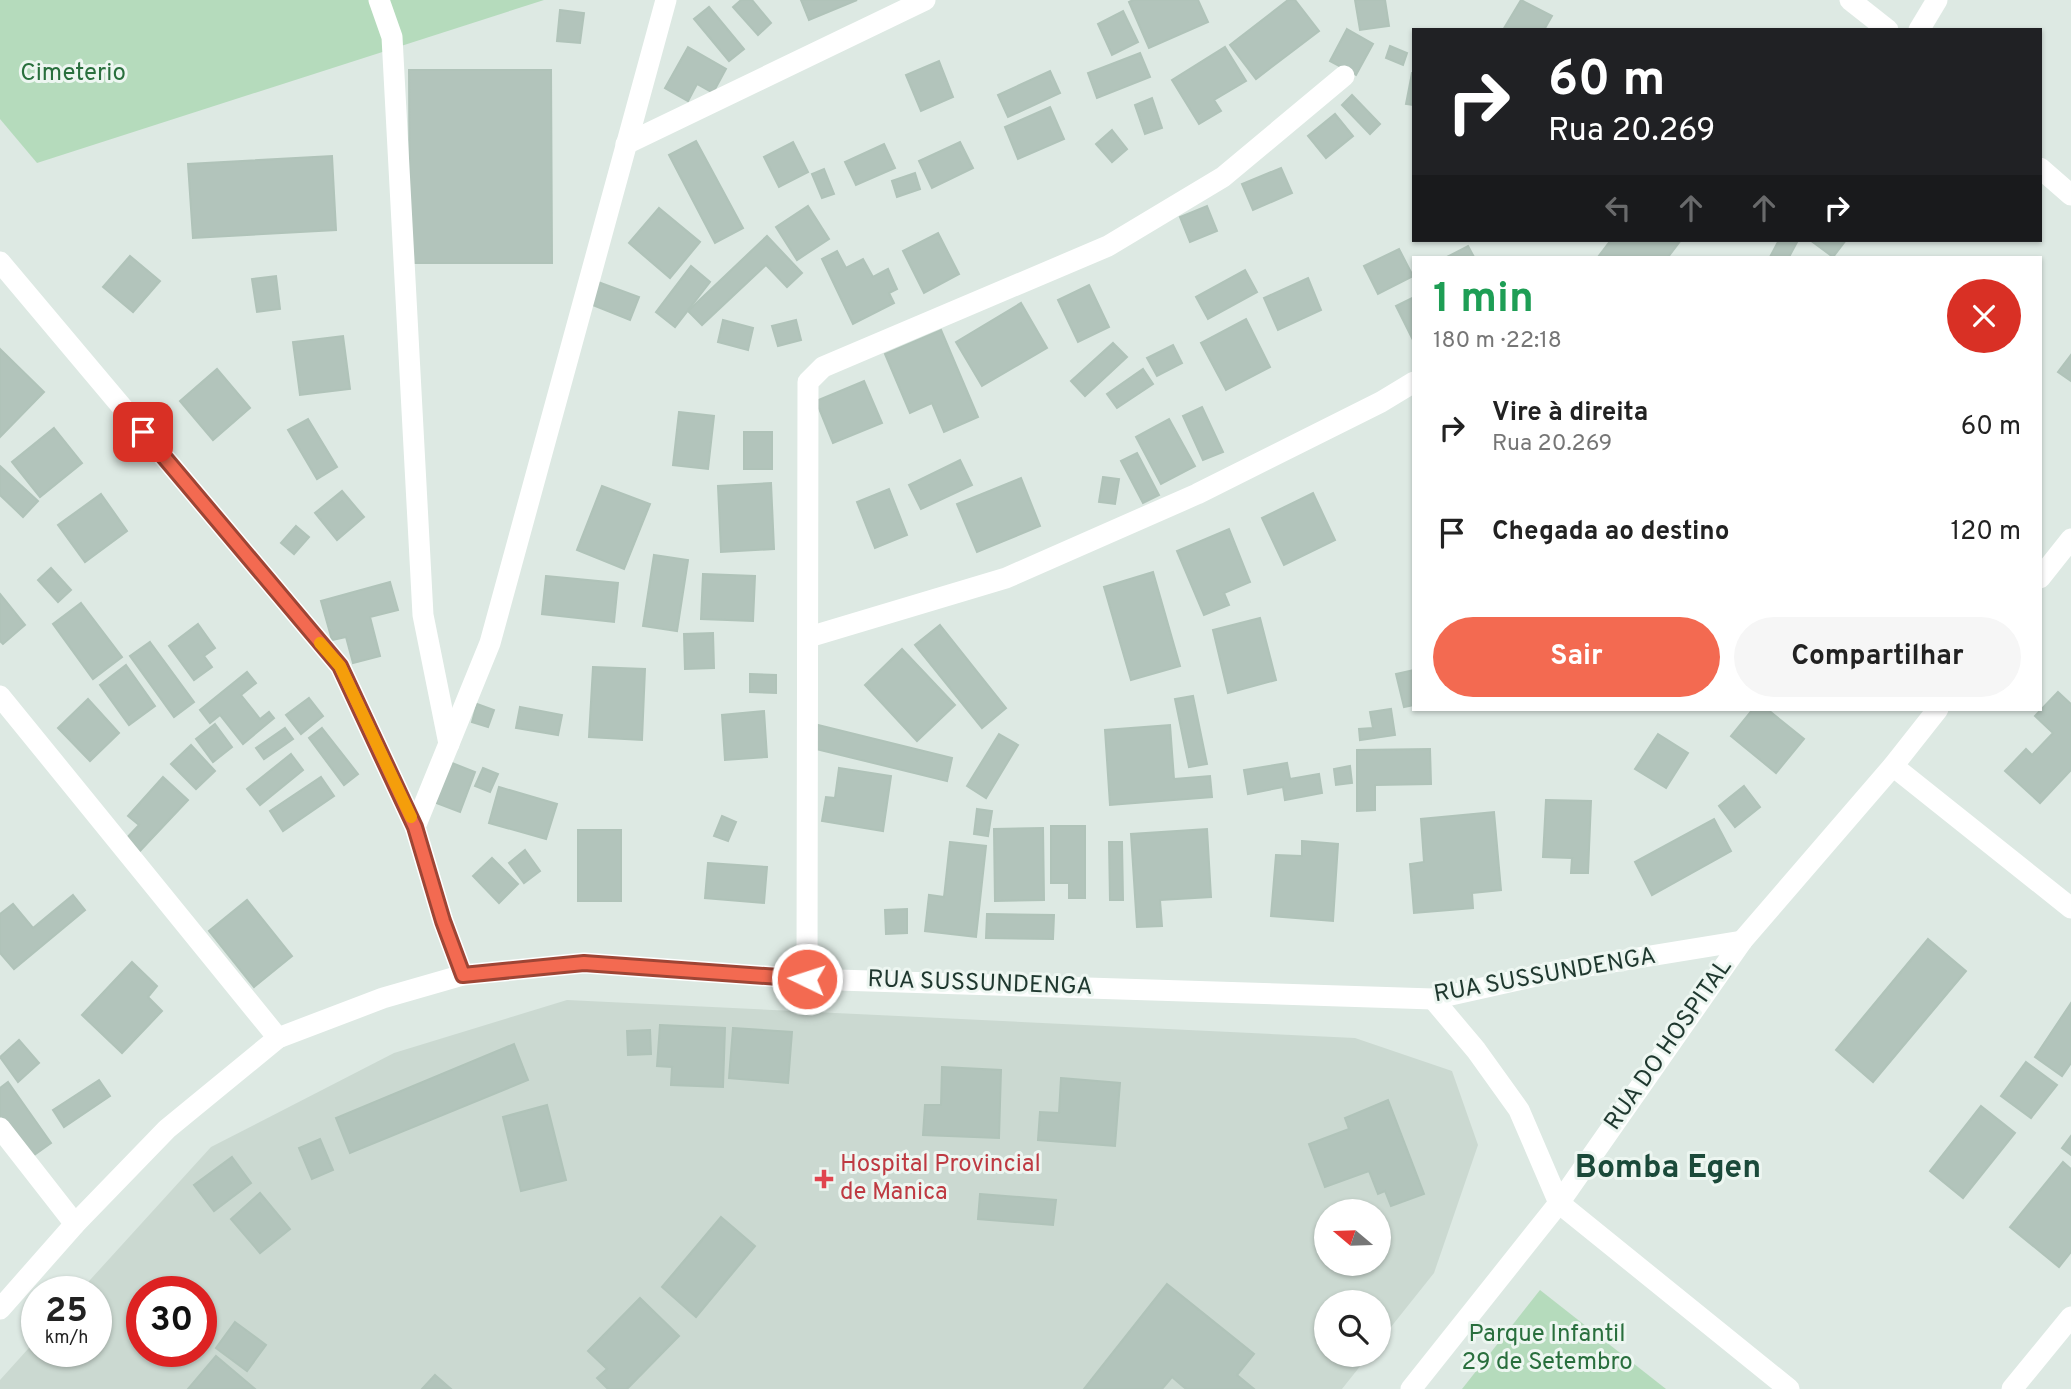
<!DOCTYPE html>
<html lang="pt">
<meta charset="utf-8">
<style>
body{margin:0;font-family:Overpass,sans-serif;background:#f6f6f6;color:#222;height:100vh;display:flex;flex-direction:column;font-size:26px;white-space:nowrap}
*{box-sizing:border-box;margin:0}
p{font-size:23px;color:#767676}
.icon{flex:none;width:38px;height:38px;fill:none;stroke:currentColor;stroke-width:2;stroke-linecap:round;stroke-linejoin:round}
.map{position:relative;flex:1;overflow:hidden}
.details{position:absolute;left:1412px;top:256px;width:630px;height:455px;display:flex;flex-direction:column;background:#fff;border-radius:0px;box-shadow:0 2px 5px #0004}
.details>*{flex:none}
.hud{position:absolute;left:1412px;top:28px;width:630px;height:214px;border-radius:0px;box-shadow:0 2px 5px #0004;background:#202124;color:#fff;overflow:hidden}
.needle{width:46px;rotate:289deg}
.buttons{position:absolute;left:1314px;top:1199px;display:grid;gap:14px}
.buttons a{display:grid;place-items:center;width:77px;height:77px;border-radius:50%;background:#fff;box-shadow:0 2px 5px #0004;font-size:35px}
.speed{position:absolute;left:21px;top:1276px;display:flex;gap:14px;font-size:35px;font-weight:700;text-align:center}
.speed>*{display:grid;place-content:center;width:91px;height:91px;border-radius:50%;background:#fff;box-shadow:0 2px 5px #0004;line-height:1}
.speed small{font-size:18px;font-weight:400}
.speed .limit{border:10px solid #d22;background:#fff;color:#111}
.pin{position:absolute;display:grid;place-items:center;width:60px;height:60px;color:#fff;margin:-30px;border-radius:14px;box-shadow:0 4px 10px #0006}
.me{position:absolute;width:77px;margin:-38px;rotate:274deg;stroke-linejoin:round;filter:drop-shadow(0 0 5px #0008)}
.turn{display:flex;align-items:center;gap:24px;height:147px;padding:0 21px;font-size:32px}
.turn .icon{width:91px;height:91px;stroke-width:2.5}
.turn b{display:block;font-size:49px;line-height:60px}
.lanes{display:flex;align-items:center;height:66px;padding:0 21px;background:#0003;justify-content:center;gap:35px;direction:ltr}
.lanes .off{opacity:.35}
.round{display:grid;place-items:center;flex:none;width:74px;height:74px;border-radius:37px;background:#f6f6f6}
.head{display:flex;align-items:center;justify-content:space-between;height:119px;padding:0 21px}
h1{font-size:42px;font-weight:700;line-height:52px;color:#1e9e55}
.button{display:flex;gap:14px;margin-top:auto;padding:14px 21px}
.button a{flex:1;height:80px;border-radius:42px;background:#f36a51;color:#fff;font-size:28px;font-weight:700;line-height:80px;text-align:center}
.button a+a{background:#f6f6f6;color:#222}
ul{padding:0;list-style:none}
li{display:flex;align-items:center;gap:21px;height:105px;padding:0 21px}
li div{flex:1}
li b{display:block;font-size:26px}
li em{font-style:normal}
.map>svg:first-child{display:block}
.built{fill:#cbd9d1;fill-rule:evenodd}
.green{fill:#b5dbbc}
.building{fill:#b2c4bb;stroke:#b0c3b9;stroke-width:2}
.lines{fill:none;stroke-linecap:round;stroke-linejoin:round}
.minor{stroke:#fff;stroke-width:21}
.route-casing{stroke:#9e4535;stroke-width:18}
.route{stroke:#f36a51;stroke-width:12}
.slow{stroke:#f59e0b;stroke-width:12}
.health-dot{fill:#e0444e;stroke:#edf6f1;stroke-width:2.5}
.labels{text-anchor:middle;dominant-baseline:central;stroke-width:6;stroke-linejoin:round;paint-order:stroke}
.park-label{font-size:24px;fill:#296f3d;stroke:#edf6f1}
.street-label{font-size:24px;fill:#1f382f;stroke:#edf6f1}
.health-label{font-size:24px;fill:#be3a42;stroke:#edf6f1;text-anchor:start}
.district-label{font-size:32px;font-weight:bold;fill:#1b4a3a;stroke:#edf6f1}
</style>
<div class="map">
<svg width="2071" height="1389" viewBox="0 0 2071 1389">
<rect width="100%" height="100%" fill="#dde9e3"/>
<path class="built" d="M567,1000l788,38 97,33 26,74 -44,128 -55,69v-40h-53v52l43,1 -27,34h-1342v-9l37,-41v12h59v-59l-16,-1 131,-144 183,-94zM1326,1211h53v53h-53zM142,1292h59v59h-59z"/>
<g class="green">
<polygon points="0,0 544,0 37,163 0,119"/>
<polygon points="1540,1290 1666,1389 1462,1389"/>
</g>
<g class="building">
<polygon points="741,0 752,0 771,23 758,35 733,7"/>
<polygon points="801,0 857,0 809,20"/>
<polygon points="1133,0 1198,0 1208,22 1149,48 1129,2"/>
<polygon points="1288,0 1295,0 1319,31 1256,79 1230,45"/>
<polygon points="1355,0 1385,0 1389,26 1360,30"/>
<polygon points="1521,0 1552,16 1544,30 1503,30"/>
<polygon points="709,7 744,49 729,61 694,19"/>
<polygon points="560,10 584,13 580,43 557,41"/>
<polygon points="1123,11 1138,42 1112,55 1098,24"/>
<polygon points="1347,29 1373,44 1356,75 1330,61"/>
<polygon points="1390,46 1407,53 1403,65 1386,58"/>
<polygon points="688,47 726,69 713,93 697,84 688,101 665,88"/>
<polygon points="1225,47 1246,81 1214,100 1221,111 1199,124 1172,80"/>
<polygon points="1140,53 1150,77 1097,98 1088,73"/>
<polygon points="939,61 953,97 921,111 906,75"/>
<polygon points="409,70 551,70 552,263 410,263"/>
<polygon points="1050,71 1060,93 1008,117 998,95"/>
<polygon points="1412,73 1414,73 1414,105 1406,104"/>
<polygon points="1352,95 1380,124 1370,134 1342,105"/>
<polygon points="1152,98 1162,128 1145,134 1135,105"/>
<polygon points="1050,107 1064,139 1018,159 1005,127"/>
<polygon points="1335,114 1353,136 1326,158 1308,136"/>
<polygon points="1112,130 1127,149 1112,162 1096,144"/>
<polygon points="696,141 743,228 715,243 669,155"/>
<polygon points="793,142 808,172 779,187 764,157"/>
<polygon points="960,142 973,168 932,188 919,161"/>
<polygon points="884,144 895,168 856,185 845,162"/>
<polygon points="332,156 336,230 193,238 188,164"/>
<polygon points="1281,168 1292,193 1253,210 1242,184"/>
<polygon points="824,169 834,194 822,198 812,174"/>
<polygon points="915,173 920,189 897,197 892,181"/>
<polygon points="808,206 829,239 797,260 776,227"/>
<polygon points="1207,206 1217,231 1190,242 1180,217"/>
<polygon points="659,208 700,242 670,278 629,243"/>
<polygon points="938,233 959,274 924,293 903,251"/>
<polygon points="767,236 802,273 787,287 766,265 702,325 688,311"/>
<polygon points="1611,240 1681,240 1668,257 1598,257"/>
<polygon points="1779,240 1797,242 1789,257 1770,257"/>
<polygon points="1810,240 1846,240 1833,257"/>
<polygon points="1468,246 1474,257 1447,257"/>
<polygon points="1399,249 1413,276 1378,294 1364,266"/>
<polygon points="837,251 846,268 863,259 873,277 888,269 897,289 889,293 894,303 853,324 822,259"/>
<polygon points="130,256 160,281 133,312 103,287"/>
<polygon points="691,266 710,282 675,327 656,312"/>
<polygon points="1245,270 1257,292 1208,319 1196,297"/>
<polygon points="276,276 280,309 257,312 252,279"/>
<polygon points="1308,278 1321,310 1278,330 1264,298"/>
<polygon points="598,282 639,297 630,320 590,304"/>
<polygon points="1089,285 1109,327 1078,342 1058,300"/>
<polygon points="1414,297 1414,342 1396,306"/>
<polygon points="1021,303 1047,348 982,386 956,342"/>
<polygon points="1246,319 1270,367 1226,390 1201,343"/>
<polygon points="723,320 753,328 748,350 718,342"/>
<polygon points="796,320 801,340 778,346 772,326"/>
<polygon points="941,330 978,417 944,432 932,403 910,413 885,354"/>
<polygon points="343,336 350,389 300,395 293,342"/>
<polygon points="1113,343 1127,357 1085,396 1071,381"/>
<polygon points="1173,345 1182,363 1157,376 1147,358"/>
<polygon points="0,349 44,392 0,437"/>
<polygon points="2071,355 2071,381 2058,372"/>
<polygon points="217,369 250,408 213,440 180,401"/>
<polygon points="1143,369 1153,384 1117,408 1107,394"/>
<polygon points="864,381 882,423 833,443 816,401"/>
<polygon points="1202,407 1223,452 1203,460 1183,416"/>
<polygon points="679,412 714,416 708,469 673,465"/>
<polygon points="308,419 337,467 317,479 288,430"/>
<polygon points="1169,419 1195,466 1161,484 1136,437"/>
<polygon points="54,428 82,463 40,497 12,462"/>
<rect x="744" y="432" width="28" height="37"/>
<polygon points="1137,453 1159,495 1143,503 1121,461"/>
<polygon points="960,460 972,485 921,509 909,485"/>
<polygon points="0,466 38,501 23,517 0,495"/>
<polygon points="1103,477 1119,479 1115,504 1099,502"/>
<polygon points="1021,478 1040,526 977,552 957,504"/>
<polygon points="771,483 774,549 721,552 718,486"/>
<polygon points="602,486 650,504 624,569 577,550"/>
<polygon points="889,489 907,535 875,548 857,502"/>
<polygon points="342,491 364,517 337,540 315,513"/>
<polygon points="1313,493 1335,540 1284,565 1262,518"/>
<polygon points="101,494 127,531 85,562 58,525"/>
<polygon points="296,526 309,537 294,554 281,543"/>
<polygon points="1229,529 1250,582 1224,593 1229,605 1204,615 1177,551"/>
<polygon points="654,555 688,560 677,631 643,626"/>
<polygon points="51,568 71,590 58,602 38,580"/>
<polygon points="1153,572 1180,666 1131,680 1104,587"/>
<polygon points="703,574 755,576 753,621 701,619"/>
<polygon points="546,576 618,583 614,622 542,614"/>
<polygon points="390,582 398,610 370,617 380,656 353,663 346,637 332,640 321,601"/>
<polygon points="0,594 25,625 3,644 0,641"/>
<polygon points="81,603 122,657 93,679 53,624"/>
<polygon points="1260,618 1276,680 1228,693 1213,630"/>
<polygon points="198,624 215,648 204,656 212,667 194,680 169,646"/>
<polygon points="940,625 1006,708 982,728 915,645"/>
<polygon points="713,633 714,668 685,669 684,634"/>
<polygon points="150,642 194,702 174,717 130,656"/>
<polygon points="902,649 955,705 917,741 865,685"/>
<polygon points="126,665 155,706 129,725 100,685"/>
<polygon points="593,667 645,669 642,740 589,737"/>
<polygon points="1414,670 1414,705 1404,707 1396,674"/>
<polygon points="247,672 256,683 241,695 260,719 269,712 274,718 243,744 220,715 210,723 200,710"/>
<polygon points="750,674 776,675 776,693 750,692"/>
<polygon points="2058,692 2071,704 2071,770 2040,803 2005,771 2026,749 2032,755 2053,733 2035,716"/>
<polygon points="1193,696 1207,764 1189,767 1175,699"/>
<polygon points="309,698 323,716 301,734 286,715"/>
<polygon points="88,699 119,733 90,761 58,728"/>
<polygon points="477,704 494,710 488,727 472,722"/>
<polygon points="520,707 562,715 558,735 516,728"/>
<polygon points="1391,709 1395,735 1360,740 1359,729 1373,728 1370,712"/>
<polygon points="1753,709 1767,709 1804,739 1776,773 1731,736"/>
<polygon points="764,711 767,757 725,760 722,715"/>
<polygon points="215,724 232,747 213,762 196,739"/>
<polygon points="818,725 952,758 947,781 812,748"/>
<polygon points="1170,725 1174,779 1210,776 1212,797 1110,805 1105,730"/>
<polygon points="285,728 293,739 264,759 256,748"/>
<polygon points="322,728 358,774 344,785 309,738"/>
<polygon points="999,734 1018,745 986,798 967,786"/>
<polygon points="1658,734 1688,753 1666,788 1635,769"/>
<polygon points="191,745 215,771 196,789 171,764"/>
<polygon points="1430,749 1431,784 1375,785 1375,810 1357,811 1357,750"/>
<polygon points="291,754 303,770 260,805 247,789"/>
<polygon points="447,761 475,772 460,812 431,801"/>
<polygon points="1287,763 1290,779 1319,774 1322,793 1285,800 1283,787 1248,794 1244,770"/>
<polygon points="1350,766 1352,783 1336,785 1334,769"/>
<polygon points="483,768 498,774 490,792 475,786"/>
<polygon points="839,768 891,776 883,831 822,821 826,797 835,798"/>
<polygon points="163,777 188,800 138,853 124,841 139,825 128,816"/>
<polygon points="321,777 334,796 283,831 270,811"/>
<polygon points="1744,786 1760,807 1735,827 1719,806"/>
<polygon points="499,787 557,804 546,839 489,823"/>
<polygon points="1546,800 1591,801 1588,873 1571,873 1572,858 1543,857"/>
<polygon points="977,809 992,811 988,836 974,834"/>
<polygon points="1494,812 1501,890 1472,893 1473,908 1414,913 1410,864 1424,862 1421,819"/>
<polygon points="722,816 736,822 728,841 714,836"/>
<polygon points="1714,819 1731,851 1652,895 1635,862"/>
<polygon points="1051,826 1085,826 1085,898 1069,898 1069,883 1051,883"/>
<polygon points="1043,828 1044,900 995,901 994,829"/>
<polygon points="1207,829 1211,897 1160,900 1162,926 1137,927 1131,834"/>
<rect x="578" y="830" width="43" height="71"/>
<polygon points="1302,841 1338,844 1333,921 1271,916 1276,855 1302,856"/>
<polygon points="950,842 986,846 976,937 925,931 929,895 944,897"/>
<polygon points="1109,842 1122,842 1123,900 1110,900"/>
<polygon points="525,850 540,871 524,883 509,863"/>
<polygon points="492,858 518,884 499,903 473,876"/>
<polygon points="708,863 767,867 764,903 705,898"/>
<polygon points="73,895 85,910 14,969 0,953 0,914 13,904 33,928"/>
<polygon points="247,900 292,956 254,987 209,931"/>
<polygon points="907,909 907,933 886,934 885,910"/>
<polygon points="987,914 1054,915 1053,939 986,938"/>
<polygon points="1928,939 1966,971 1873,1082 1836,1050"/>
<polygon points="132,962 157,986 148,997 162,1011 122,1053 82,1015"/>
<polygon points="2071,1003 2071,1063 2062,1076 2035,1057"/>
<polygon points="660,1025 725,1028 723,1087 671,1085 672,1067 657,1066"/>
<polygon points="733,1028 792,1032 788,1083 729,1078"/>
<polygon points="650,1030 651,1054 628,1055 627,1031"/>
<polygon points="19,1040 39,1063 18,1082 0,1057"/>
<polygon points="514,1044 528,1080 350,1153 336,1118"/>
<polygon points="2026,1062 2057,1085 2031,1118 2001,1096"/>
<polygon points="942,1067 1001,1070 999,1138 923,1135 925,1105 941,1105"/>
<polygon points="1061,1078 1120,1083 1115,1146 1038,1140 1040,1112 1059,1113"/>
<polygon points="99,1080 110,1096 64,1127 53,1110"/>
<polygon points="8,1082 51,1143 27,1160 0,1121 0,1088"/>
<polygon points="1388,1100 1424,1194 1391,1206 1385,1191 1378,1194 1369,1171 1325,1187 1309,1144 1349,1129 1345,1118"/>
<polygon points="547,1105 566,1180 521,1191 503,1117"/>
<polygon points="1981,1106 2015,1133 1963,1198 1930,1171"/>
<polygon points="2071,1136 2071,1155 2062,1148"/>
<polygon points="320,1139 333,1170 312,1179 299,1148"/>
<polygon points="232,1157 251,1183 214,1211 194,1185"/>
<polygon points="2063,1162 2071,1169 2071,1252 2059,1267 2010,1227"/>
<polygon points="260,1193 290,1229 260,1253 231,1219"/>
<polygon points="980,1194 1056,1200 1053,1225 978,1219"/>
<polygon points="721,1217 755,1246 696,1317 662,1287"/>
<polygon points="1167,1284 1254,1354 1237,1375 1254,1389 1186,1389 1172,1377 1162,1389 1084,1389"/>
<polygon points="640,1298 679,1336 627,1389 608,1389 597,1378 607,1369 588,1351"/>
<polygon points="235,1322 266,1345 247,1371 216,1348"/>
<polygon points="216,1356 255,1389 188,1389"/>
<polygon points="435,1375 451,1389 422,1389"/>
</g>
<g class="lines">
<g class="minor">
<polyline points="379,0 392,37 423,615 449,744"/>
<polyline points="1850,0 1888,30"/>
<polyline points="1919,30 1937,0"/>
<polyline points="626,144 925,0"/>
<polyline points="2040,168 2071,195"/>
<polyline points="0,262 340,666 415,827 443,921 463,975"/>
<polyline points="2040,578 2071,539"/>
<polyline points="809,637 1006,578 1197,494 1381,402 1414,382"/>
<polyline points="0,696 278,1038"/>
<polyline points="1893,766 2071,908"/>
<polyline points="415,827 490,643 666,0"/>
<polyline points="807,979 808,382 823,367 1108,246 1223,177 1344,76"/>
<polyline points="1433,999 1476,1050 1519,1110 1559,1203 1789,1389"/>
<polyline points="0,1128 75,1224"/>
<polyline points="0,1309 75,1224 167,1129 278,1038 383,998 463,975 584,963 807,979 1433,999 1558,971 1742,941"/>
<polyline points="1411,1389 1559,1203 1742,941 1893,766 1938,709"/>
<polyline points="2012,1389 2071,1317"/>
</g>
</g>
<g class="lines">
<defs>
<polyline id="route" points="143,432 340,666 415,827 443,921 463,975 584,963 807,979"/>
</defs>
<use href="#route" class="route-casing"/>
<use href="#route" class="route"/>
<polyline class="slow" points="320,643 340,666 411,817"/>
</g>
<path class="health-dot" d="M820.5 1168.5h7v7h7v7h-7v7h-7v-7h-7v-7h7z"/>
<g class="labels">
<g class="park-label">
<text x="73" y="74">Cimeterio</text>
<text x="1547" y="1335">Parque Infantil<tspan x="1547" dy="28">29 de Setembro</tspan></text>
</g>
<g class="street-label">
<text transform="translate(1545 976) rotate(-10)">RUA SUSSUNDENGA</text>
<text transform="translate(980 984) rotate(2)">RUA SUSSUNDENGA</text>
<text transform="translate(1669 1045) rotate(-55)">RUA DO HOSPITAL</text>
</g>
<g class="health-label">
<text x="840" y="1165">Hospital Provincial<tspan x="840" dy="28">de Manica</tspan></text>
</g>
<g class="district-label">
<text x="1668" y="1169">Bomba Egen</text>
</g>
</g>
</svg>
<div class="buttons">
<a><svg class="needle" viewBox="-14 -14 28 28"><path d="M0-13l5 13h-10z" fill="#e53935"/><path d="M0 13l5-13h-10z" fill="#767676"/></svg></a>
<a><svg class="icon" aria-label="search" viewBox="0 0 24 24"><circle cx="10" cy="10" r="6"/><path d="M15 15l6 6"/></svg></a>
</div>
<div class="speed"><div>25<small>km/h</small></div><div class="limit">30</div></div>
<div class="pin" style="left:143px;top:432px;background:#d93025"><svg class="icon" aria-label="arrive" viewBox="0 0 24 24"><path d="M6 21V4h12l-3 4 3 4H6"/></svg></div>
<svg class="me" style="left:807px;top:979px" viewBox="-20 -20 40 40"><circle r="17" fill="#f36a51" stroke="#fff" stroke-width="3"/><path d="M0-11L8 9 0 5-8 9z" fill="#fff"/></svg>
<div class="hud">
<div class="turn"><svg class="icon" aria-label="right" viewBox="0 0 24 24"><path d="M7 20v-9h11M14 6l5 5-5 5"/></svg><div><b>60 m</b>Rua 20.269</div></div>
<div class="lanes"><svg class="icon off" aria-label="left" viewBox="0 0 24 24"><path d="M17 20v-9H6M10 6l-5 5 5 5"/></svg><svg class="icon off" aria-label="ahead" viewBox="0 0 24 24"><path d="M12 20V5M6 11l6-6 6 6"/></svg><svg class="icon off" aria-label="ahead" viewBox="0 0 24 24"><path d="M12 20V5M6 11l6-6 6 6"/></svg><svg class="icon" aria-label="right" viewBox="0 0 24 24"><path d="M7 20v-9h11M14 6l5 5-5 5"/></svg></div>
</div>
<section class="details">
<div class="head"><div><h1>1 min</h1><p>180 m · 22:18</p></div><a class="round" style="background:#d93025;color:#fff"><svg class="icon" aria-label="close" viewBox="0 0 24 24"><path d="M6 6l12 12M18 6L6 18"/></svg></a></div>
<ul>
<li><svg class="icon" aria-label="right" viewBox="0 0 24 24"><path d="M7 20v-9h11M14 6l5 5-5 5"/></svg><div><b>Vire à direita</b><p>Rua 20.269</p></div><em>60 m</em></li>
<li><svg class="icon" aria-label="arrive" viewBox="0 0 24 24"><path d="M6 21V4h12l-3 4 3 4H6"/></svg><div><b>Chegada ao destino</b></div><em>120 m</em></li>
</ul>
<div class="button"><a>Sair</a><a>Compartilhar</a></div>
</section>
</div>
